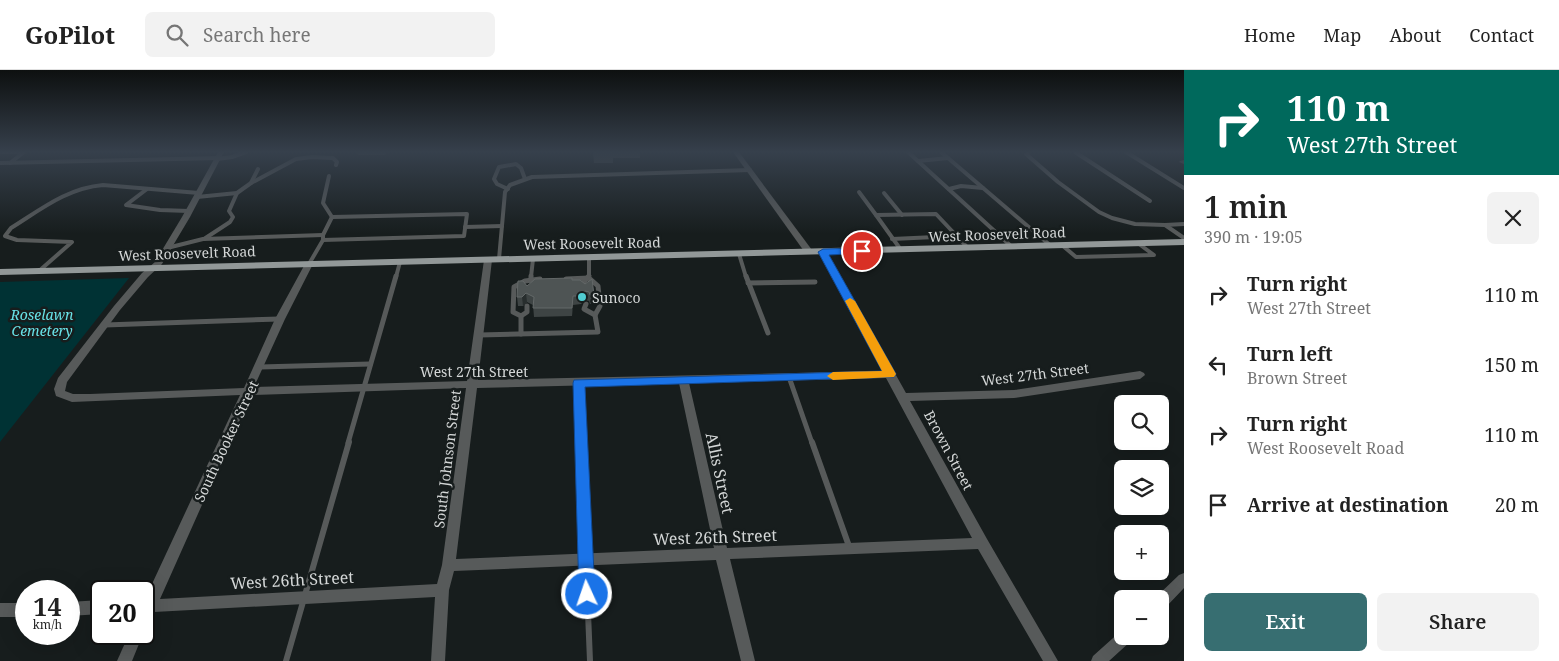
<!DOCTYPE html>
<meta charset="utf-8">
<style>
body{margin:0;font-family:"Noto Serif",serif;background:#f2f2f2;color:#222;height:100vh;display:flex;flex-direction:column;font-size:19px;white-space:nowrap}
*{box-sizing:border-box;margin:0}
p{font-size:16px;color:#767676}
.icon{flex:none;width:28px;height:28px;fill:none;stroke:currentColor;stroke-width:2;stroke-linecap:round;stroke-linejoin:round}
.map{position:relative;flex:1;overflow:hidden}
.panel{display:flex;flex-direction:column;background:#fff;width:375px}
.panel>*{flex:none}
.guide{background:#00695c;color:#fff;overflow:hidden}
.controls{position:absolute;left:1114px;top:325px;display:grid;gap:10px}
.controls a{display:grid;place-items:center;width:55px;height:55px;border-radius:8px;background:#fff;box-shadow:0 5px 20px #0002;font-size:25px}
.speed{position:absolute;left:15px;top:510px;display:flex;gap:10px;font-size:25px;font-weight:700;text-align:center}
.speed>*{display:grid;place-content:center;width:65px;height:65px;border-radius:50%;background:#fff;box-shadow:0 5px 20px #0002;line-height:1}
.speed small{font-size:12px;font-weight:400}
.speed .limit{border:2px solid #111;border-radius:8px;background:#fff;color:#111}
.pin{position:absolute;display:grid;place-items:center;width:42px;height:42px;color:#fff;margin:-21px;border:2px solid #fff;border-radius:50%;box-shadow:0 1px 5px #0007}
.me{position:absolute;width:55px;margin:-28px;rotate:357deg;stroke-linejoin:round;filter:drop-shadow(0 0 4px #0008)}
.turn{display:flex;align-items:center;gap:18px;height:105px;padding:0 20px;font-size:22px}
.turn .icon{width:65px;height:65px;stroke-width:2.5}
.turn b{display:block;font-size:35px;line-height:42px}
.round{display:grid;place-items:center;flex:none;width:52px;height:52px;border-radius:8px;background:#f2f2f2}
.overview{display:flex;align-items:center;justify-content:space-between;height:85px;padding:0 20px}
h1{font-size:30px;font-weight:600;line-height:38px}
.action{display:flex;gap:10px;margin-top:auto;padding:10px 20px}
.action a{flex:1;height:58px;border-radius:8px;background:#376e71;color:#fff;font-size:20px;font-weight:600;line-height:58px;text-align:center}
.action a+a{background:#f2f2f2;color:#222}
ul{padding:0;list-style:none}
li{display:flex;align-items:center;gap:15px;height:70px;padding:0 20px}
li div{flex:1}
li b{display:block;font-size:19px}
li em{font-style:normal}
header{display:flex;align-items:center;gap:30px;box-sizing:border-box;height:70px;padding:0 25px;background:#fff;border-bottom:1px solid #e0e0e0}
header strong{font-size:24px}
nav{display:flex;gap:28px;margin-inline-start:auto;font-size:18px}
.search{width:350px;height:45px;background:#f2f2f2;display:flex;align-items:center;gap:12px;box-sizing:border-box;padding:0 18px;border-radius:8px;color:#767676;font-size:19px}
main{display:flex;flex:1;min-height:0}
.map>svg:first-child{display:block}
.green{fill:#003234}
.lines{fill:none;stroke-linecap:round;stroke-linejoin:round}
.service-far2{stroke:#575a5a;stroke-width:4}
.service-far1{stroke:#575a5a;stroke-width:5}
.service{stroke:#575a5a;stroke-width:6}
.minor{fill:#575a5a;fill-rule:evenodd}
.primary{fill:#929898;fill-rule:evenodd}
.wall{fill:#3e4444}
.shaded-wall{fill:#282e2e}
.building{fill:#4e5454;stroke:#636868}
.route{fill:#1a73e8;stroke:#114b97}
.slow{fill:#f59e0b}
.poi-dot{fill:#51ccd1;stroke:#171d1d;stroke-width:2}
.labels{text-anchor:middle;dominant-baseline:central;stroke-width:5;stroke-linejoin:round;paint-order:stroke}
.street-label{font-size:14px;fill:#d4d7d7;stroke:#171d1d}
.poi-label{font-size:14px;fill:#d4d7d7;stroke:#171d1d;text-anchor:start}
.park-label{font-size:14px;font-style:italic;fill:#68e2e7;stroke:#171d1d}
.near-street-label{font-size:16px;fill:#d4d7d7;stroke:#171d1d}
</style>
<header>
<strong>GoPilot</strong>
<div class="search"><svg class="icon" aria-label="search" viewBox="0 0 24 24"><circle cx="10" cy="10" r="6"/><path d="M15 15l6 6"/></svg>Search here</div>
<nav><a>Home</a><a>Map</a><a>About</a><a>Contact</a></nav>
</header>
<main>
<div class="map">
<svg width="1184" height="591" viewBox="0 0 1184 591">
<rect width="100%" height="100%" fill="#171d1d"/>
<polygon class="green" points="129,208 0,372 0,212"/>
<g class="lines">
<g class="service-far2">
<polyline points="0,82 24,82"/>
<polyline points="908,82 1012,177"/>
<polyline points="941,82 1051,176"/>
<polyline points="1028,82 1026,84 1058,112 1099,142 1112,148 1135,154 1165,155 1184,168"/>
<polyline points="1075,82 1150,131"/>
<polyline points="1126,82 1184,118"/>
<polyline points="217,89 232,87 246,82"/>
<polyline points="918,91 948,88"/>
<polyline points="0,93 218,88"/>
<polyline points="10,93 24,82"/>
<polyline points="329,106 323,133 332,147"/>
<polyline points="251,113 296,89 312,87 333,88 337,92 336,95"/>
<polyline points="147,119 126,135 160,140 189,141"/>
<polyline points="508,119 497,114 494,109 499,97 516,94 521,98 525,109"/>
<polyline points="949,119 961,116 983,118"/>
<polyline points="859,122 876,145 936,144 968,178"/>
<polyline points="884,123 902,145"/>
<polyline points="197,127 237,123"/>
<polygon points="467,144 464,166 323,170 323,165 332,147"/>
<polyline points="876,145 901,180"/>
<polyline points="1165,155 1184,154"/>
<polyline points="465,157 502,156"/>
<polyline points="204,169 230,152 233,147 229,141 237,123 251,113 258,99"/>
<polyline points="892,169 957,166"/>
<polyline points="1063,176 1076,187 1154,185 1139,174"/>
<polyline points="167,178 203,169 323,165"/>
<polyline points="739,184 746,207"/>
<polyline points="589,187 589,207"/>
<polyline points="499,189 505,122 510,115 532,107 750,100"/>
<polyline points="309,194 323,170"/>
<path d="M39,201l33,-29 -55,-2 -12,-4 6,-8c29,-18 56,-40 92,-43l96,8"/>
<polyline points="396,207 400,192"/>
<polyline points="531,207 533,189"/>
</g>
<g class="service-far1">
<polyline points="746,206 768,263"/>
<polyline points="531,210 531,206"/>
<polyline points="748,213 815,212"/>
<polyline points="584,218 582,214 589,206"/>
<polyline points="586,234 584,239 595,245"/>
<polyline points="521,246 527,242 527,236"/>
<polyline points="105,255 279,249"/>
<polyline points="521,264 521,246 513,242 514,217 525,211 540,209"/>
<polyline points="479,265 598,262 595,245 600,236 598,216 589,208 566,209"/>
<polyline points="260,297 370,294"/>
<polyline points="789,307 812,373"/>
<polyline points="579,313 581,373"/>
<polyline points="348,373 396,206"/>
</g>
<g class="service">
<polyline points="581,372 590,591"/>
<polyline points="812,372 850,479"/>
<polyline points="286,591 349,372"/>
</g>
<g class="minor">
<path d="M218,82h6l-34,65 -28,47 -14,13 -28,33 -53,72 -2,9 8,3h17l154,-6 31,-69 30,-55 4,-2 4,2 -28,55 -31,68 213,-6 17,-121 4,-2 4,2 -14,120 405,-9 -64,-119 4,-2 4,2 79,141 108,-3 126,-19 4,2 1,2 -5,4 -126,19 -104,3 77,138 71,122h-15l-65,-112 -248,10 25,102h-14l-25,-101 -262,11 -5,19 -4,71h-14l4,-64 -281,15 -5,11 -5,2v-25l1,-1 95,-204 -168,7 -16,-6 -2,-7 4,-11 56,-72 28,-33 13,-11 27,-45zM886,308l86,160 -245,10 -38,-165zM679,313l35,165 -258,11 21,-171zM466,318l-24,177 -5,19 -277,15 91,-204z"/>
<polygon points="733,82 739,82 812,180 812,184 806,184"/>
<polygon points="1184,90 1184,94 1179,92 1180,91"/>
<polygon points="1184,503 1184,518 1165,538 1160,540 1160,529 1155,528 1179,505"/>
<polygon points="101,530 101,544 69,546 69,532"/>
<rect x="0" y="533" width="26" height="14"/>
<polygon points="1122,560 1122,566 1133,566 1131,571 1109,591 1091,591 1093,586"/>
<polygon points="129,564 143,564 132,591 117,591"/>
</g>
<polygon class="primary" points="1184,169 1184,175 0,205 0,199"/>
</g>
<g class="wall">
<polygon points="357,82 387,82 385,85 358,85"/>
<polygon points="593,82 640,82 640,88 613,88 613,93 594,93"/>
<polygon points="572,210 585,214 594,225 594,234 590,234 589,231 585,230 581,234 573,235 572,246 534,247 533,235 527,232 523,236 518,236 517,227 527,216"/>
</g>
<g class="shaded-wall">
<polygon points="585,221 585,230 581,234 581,226"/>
<polygon points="526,223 527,232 523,236 522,227"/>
<polygon points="573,226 573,235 572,246 572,238"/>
</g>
<polygon class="building" points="572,208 572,210 580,210 585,214 592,209 594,225 590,225 589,222 585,221 581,226 573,226 572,238 533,238 534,227 526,223 522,227 517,227 518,211 523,211 527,216 535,209"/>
<linearGradient id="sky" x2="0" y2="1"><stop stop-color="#0d1010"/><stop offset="0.5" stop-color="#36404c"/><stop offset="1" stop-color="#36404c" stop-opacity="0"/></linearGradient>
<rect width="1184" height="164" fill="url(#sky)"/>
<polygon class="route" points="862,178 865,179 865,183 829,185 896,304 894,307 585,317 595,524 593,529 587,531 581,529 579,524 573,313 574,310 882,301 818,182 823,179"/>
<polygon class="slow" points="850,228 855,231 896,304 894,307 833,310 827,306 833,302 882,301 845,231"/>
<circle class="poi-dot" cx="582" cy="227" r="5"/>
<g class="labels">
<g class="street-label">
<text transform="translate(997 164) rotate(-2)">West Roosevelt Road</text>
<text transform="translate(592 173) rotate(-1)">West Roosevelt Road</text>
<text transform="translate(187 183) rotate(-2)">West Roosevelt Road</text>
<text x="474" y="301">West 27th Street</text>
<text transform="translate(1035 304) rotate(-7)">West 27th Street</text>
<text transform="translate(226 371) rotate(-65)">South Booker Street</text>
<text transform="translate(949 380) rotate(62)">Brown Street</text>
<text transform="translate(447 389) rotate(-83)">South Johnson Street</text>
</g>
<g class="poi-label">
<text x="592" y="227">Sunoco</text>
</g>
<g class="park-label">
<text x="42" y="244">Roselawn<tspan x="42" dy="16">Cemetery</tspan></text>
</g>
<g class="near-street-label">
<text transform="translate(720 403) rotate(78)">Allis Street</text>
<text transform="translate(715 467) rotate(-2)">West 26th Street</text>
<text transform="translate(292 510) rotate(-3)">West 26th Street</text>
</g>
</g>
</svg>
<div class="controls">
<a><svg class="icon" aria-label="search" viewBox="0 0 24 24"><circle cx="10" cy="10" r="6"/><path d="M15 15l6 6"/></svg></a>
<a><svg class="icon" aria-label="layers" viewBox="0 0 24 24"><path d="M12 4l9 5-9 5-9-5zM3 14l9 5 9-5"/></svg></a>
<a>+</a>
<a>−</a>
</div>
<div class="speed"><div>14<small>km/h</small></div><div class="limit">20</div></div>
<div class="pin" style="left:862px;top:181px;background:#d93025"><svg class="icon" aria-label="arrive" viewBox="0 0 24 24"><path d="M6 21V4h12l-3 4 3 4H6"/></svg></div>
<svg class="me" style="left:587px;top:524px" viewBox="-20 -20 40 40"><circle r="17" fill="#1a73e8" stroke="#fff" stroke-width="3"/><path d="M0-11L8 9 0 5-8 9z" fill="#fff"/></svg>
</div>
<section class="panel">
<div class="guide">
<div class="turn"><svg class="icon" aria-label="right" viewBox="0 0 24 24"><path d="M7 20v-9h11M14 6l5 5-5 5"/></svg><div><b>110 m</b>West 27th Street</div></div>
</div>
<div class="overview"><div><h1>1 min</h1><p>390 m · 19:05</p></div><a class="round"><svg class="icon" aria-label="close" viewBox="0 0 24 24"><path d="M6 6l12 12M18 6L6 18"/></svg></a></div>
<ul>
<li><svg class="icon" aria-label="right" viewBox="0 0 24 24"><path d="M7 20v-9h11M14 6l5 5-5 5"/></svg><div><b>Turn right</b><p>West 27th Street</p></div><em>110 m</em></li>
<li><svg class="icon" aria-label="left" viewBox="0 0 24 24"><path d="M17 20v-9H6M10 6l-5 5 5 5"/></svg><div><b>Turn left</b><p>Brown Street</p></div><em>150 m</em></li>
<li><svg class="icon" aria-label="right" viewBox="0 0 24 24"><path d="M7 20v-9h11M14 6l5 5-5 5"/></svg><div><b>Turn right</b><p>West Roosevelt Road</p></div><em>110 m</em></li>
<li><svg class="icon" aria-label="arrive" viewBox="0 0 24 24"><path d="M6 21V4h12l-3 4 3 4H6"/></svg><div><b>Arrive at destination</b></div><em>20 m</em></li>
</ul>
<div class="action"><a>Exit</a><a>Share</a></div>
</section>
</main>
